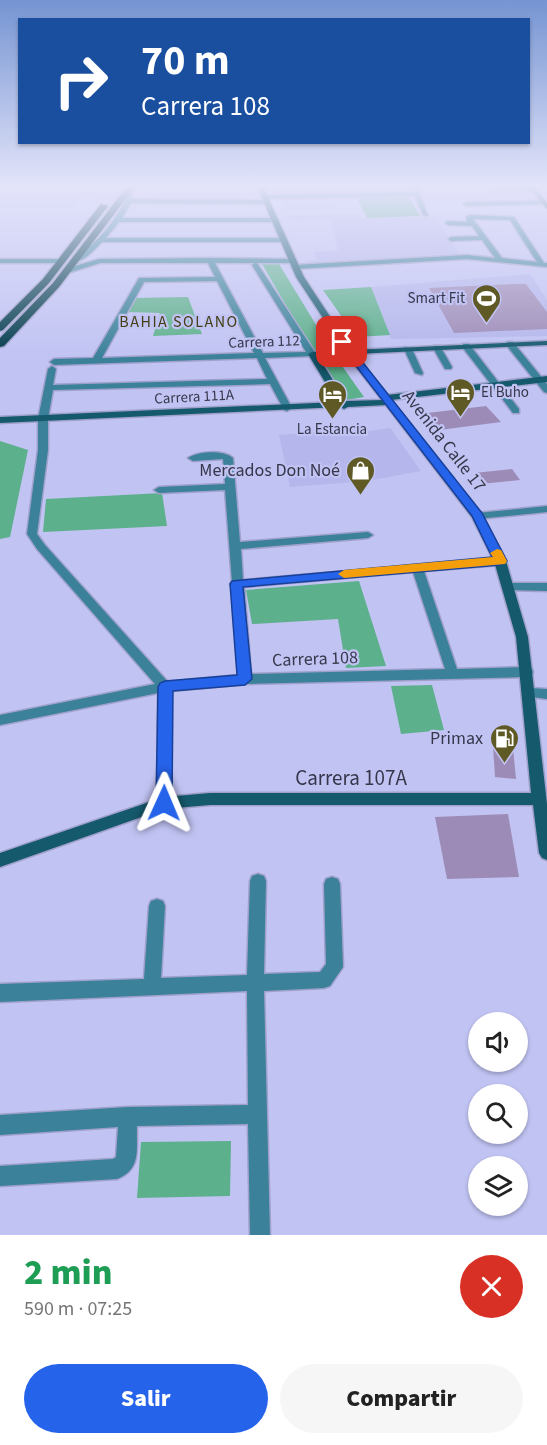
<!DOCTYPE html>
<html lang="es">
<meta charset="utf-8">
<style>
body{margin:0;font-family:"Source Sans 3",sans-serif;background:#f6f6f6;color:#222;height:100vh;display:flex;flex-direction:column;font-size:22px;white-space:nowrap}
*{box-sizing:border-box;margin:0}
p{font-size:20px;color:#767676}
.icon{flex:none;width:33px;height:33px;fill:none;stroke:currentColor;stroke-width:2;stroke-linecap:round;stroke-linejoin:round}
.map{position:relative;height:1235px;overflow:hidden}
.drawer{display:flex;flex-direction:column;background:#fff;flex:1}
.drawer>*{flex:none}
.top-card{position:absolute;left:18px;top:18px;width:512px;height:126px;border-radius:0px;box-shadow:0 2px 4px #0004;background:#1a4fa0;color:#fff;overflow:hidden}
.fabs{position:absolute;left:468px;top:1012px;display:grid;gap:12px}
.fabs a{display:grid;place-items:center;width:60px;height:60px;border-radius:50%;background:#fff;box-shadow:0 2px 4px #0004;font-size:30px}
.pin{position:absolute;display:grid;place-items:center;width:51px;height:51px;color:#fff;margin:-26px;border-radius:12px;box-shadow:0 3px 9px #0006}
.me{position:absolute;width:66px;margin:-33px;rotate:1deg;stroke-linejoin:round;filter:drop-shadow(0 0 4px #0008)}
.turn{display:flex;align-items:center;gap:21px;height:126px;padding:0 24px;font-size:27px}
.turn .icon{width:78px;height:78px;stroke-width:2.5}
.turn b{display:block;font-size:42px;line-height:51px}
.round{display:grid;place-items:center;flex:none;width:63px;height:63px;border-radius:32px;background:#f6f6f6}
.overview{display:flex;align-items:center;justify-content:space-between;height:102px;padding:0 24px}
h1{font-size:36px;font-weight:800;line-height:45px;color:#1e9e55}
.primary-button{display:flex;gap:12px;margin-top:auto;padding:12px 24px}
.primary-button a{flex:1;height:69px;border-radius:36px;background:#2563eb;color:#fff;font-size:24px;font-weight:800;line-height:69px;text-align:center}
.primary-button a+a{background:#f6f6f6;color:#222}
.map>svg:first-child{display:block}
.built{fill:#b4b6ec}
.green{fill:#5db08c}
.building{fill:#9d8bb7}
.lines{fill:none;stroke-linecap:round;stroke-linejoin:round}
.street-casing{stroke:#a0a1cb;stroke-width:3}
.secondary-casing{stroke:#a0a1cb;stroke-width:3}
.primary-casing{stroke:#a0a1cb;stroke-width:3}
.street{fill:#3a8199;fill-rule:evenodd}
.secondary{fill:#15596d;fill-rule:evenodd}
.primary{fill:#033c4c;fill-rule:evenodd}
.route{fill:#2563eb;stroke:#184099;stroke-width:1.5}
.slow{fill:#f59e0b}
.labels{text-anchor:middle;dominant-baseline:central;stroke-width:4.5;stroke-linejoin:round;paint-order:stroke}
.far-poi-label{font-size:15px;fill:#37374b;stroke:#c1c3f3;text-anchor:end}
.far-street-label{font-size:15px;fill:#37374b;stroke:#c1c3f3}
.far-neighbourhood-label{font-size:16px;letter-spacing:1.5px;fill:#443f16;stroke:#c1c3f3}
.street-label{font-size:18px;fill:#37374b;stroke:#c1c3f3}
.poi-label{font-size:18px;fill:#37374b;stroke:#c1c3f3;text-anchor:end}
.near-street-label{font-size:21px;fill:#37374b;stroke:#c1c3f3}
</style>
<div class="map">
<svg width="547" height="1235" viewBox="0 0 547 1235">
<rect width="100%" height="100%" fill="#c1c3f3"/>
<g class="built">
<polygon points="270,184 407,184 411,191 281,196 273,193"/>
<polygon points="0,193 91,193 72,208 0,208"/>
<polygon points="325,199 326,202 334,202 337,209 285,210 282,200"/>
<polygon points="358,214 361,218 435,217 459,254 307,264 306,261 317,260 314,252 338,250 331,222 330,219 290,221 288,216"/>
<polygon points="530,274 547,300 547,336 391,339 371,287"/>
<polygon points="365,428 368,431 390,428 421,471 367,481 290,487 279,435"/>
</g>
<g class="green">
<polygon points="409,197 420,216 367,218 357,198"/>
<polygon points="262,264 279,264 332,351 313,352"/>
<polygon points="371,287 390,335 356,337 323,290"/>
<polygon points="188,297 202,334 153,336 160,313 126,312 134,298"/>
<polygon points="335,356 364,397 346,400 320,358"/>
<polygon points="0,441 28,450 10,537 0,539"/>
<polygon points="162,493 167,526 43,532 46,499"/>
<polygon points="359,581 386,666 346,668 338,619 252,624 246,590"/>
<polygon points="432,685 444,730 401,734 391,686"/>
<polygon points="231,1141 230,1196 137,1198 141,1142"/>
</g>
<g class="building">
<polygon points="516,284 526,284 547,312 547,329 454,333 429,288"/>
<polygon points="486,406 501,422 432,431 419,414"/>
<polygon points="512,469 520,480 481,484 474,473"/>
<polygon points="493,746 513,748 516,779 495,777"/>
<polygon points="508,814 519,877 447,879 435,817"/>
</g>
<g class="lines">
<defs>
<g id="street">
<polygon points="410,184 416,184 428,216 423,215 415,196 265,199 262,197 265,195 413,192"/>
<polygon points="540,184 547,184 547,187 540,186"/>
<polygon points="495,188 534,188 537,190 534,192 493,191"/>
<path d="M128,194h4v5l135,1 3,2 -3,2 -136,-1 -9,15h153l3,2 -3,2h-156l-13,16h177l3,2 -3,2h-181c-8,8 -18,20 -29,20v-2c25,-18 44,-39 55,-66z"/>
<polygon points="546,201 544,204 466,206 463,204 466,202"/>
<path d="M469,215l45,2 30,46h3v4l-80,-8 -172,10 -4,-2 4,-2 172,-10 28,3 -13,-18 -31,1 -3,-2 3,-2 28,-1 -7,-10 -24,-1 -3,-2 3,-2 19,1 -1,-5zM473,219l37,1 27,42 -35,-4z"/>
<path d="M210,258l82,1 3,2 -3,2h-35l59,91 -4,2 -47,2 27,50 -5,3 -3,-1 -14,-26 -217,6 -5,29v31l-11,84 8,11 123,137 70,-7 -6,-88 -2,-3 2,-2 -7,-92 -66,3 -5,-3 5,-3 66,-3 -2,-25 -30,2 -5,-3c11,-7 35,-8 45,0l7,84 128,-10 5,3 -5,3 -127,11 2,31 261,-22 2,3 -2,3 -4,1 -76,6 33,98 70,-2 5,2 1,3 -1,3 -5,2 -282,7 -74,7v112l-2,4 -5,2 -5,-2 -2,-4 1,-110 -158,32v-10l155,-31 -118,-135 -10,-15 11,-84v-31l10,-50 4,-3 4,3 -3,16 214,-6 -10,-21 -203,7 -4,-3 4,-3 39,-1 46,-80 76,-1 -7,-14h-108l-32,10h-3v-4l34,-10zM215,263h40l-3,2 54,87 -43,1zM217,281l37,72 -152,5 42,-76zM413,572l32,97 -194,5 -7,-87z"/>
<polygon points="0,259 62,259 65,261 62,263 0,263"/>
<polygon points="507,342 513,342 547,384 547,393 544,392 507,346"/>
<polygon points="463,344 469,344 519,409 519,413 513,413 463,348"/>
<polygon points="434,346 440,346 452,367 451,369 445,369 433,348"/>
<polygon points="405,347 412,349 423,373 422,375 415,373 404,349"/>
<polygon points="547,506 547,512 477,519 472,516 477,513"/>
<polygon points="509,583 547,583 547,591 505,590 503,587"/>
<polygon points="529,688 547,689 547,699 524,696 522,693 524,690"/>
<path d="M258,874l6,2 2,5 -2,93 56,-2 6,-8 -2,-80 2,-5 6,-2 6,2 2,5 3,83 -13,19 -6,2 -60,3 6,244h-20l-2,-111 -111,2c-1,23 5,43 -20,53l-117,7v-20l113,-7 3,-2 2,-30 -118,8v-20l128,-8 120,-2 -1,-114 -247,11v-18l144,-5 5,-73 2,-5 6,-2 6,2 2,5 -4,72 86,-3 3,-94 2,-5z"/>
</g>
<g id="secondary">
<path d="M256,184h6l42,93 48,73 195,-9v4l-192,9 32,41 160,-19v6l-156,18 90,114 25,47 22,76 19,167v56l-5,-2 -3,-5 -6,-48h-323l-46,4 -164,58v-14l164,-56 46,-4h321l-15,-156 -22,-76 -22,-44 -86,-112 -38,2 -4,2 -4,-2 -340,16v-6l337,-15 -29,-48 4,-2 32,-2 -48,-73zM347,355l35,45 -36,1 -28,-45z"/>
<polygon points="526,184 532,184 547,203 547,209"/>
</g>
<g id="primary">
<polygon points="129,184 137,184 59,287 4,346 0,347 0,338 53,283"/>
<polygon points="101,204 108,206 49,283 3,330 0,331 0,322 43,279"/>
</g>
</defs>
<use href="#street" class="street-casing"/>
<use href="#secondary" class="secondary-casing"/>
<use href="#primary" class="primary-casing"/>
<use href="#street" class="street"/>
<use href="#secondary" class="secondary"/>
<use href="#primary" class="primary"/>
</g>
<linearGradient id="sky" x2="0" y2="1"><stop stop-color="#7594d2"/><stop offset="0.52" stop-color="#e3e4fa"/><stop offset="1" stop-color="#e3e4fa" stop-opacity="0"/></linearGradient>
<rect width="547" height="357" fill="url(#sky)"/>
<polygon class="route" points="342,339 345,340 482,513 507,561 500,565 243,587 252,679 245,685 173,691 172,803 170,808 164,810 158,808 156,803 158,687 160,683 165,681 237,675 230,584 232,581 492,557 472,516 339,344 339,340"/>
<polygon class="slow" points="497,549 501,550 507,561 505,564 344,578 338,574 344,570 493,557 490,553"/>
<defs>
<symbol id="stadium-pin" viewBox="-11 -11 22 30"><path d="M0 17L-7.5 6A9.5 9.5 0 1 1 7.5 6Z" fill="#5e5925" stroke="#c1c3f3"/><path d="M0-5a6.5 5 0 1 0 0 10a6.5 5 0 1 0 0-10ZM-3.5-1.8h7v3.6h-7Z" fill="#fff"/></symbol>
<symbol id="hotel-pin" viewBox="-11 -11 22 30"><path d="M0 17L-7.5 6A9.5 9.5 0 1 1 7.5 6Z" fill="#5e5925" stroke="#c1c3f3"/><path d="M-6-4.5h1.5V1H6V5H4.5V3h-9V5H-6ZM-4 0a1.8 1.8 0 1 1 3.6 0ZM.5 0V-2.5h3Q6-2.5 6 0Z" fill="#fff"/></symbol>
<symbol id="shop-pin" viewBox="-11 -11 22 30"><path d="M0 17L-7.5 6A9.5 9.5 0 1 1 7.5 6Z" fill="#5e5925" stroke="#c1c3f3"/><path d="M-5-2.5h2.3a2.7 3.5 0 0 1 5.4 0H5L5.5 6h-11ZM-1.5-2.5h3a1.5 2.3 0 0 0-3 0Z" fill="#fff"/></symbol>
<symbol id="fuel-pin" viewBox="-11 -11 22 30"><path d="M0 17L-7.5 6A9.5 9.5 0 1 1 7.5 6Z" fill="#5e5925" stroke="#c1c3f3"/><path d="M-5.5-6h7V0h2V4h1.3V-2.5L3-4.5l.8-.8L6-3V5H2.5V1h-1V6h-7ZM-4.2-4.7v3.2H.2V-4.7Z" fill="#fff"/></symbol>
</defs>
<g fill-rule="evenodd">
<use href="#stadium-pin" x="470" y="282" width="33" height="45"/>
<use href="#hotel-pin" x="444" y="376" width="33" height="45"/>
<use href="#hotel-pin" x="316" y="378" width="33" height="45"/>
<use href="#shop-pin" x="344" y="454" width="33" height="45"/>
<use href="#fuel-pin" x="488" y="722" width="33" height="45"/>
</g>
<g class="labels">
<g class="far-poi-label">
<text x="465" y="298">Smart Fit</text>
<text x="481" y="392" text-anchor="start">El Buho</text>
<text x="332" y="429" text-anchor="middle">La Estancia</text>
</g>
<g class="far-street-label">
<text transform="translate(264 342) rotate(-2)">Carrera 112</text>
<text transform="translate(194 397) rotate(-3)">Carrera 111A</text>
</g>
<g class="far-neighbourhood-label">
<text x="179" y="322">BAHIA SOLANO</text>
</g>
<g class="street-label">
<text transform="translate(444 441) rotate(52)">Avenida Calle 17</text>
<text transform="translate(315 659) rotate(-2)">Carrera 108</text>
</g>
<g class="poi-label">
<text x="340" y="470">Mercados Don Noé</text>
<text x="483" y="738">Primax</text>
</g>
<g class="near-street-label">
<text x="351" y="778">Carrera 107A</text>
</g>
</g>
</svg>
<div class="fabs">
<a><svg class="icon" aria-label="sound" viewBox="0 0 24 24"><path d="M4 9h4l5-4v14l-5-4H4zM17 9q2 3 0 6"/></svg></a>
<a><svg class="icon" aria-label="search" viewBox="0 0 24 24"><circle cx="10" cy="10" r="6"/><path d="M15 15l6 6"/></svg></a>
<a><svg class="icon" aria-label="layers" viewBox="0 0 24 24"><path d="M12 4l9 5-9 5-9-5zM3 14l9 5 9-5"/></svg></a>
</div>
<div class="pin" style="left:342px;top:342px;background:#d93025"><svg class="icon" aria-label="arrive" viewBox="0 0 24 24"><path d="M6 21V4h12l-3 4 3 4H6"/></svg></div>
<svg class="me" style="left:164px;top:803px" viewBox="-20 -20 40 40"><path d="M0-17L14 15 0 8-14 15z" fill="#2563eb" stroke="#fff" stroke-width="4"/></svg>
<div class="top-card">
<div class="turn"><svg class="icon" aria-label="right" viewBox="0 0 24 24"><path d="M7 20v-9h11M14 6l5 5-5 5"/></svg><div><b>70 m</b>Carrera 108</div></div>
</div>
</div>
<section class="drawer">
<div class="overview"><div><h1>2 min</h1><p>590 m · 07:25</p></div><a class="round" style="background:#d93025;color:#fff"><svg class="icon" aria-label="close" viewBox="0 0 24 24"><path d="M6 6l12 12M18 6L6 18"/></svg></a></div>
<div class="primary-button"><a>Salir</a><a>Compartir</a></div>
</section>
